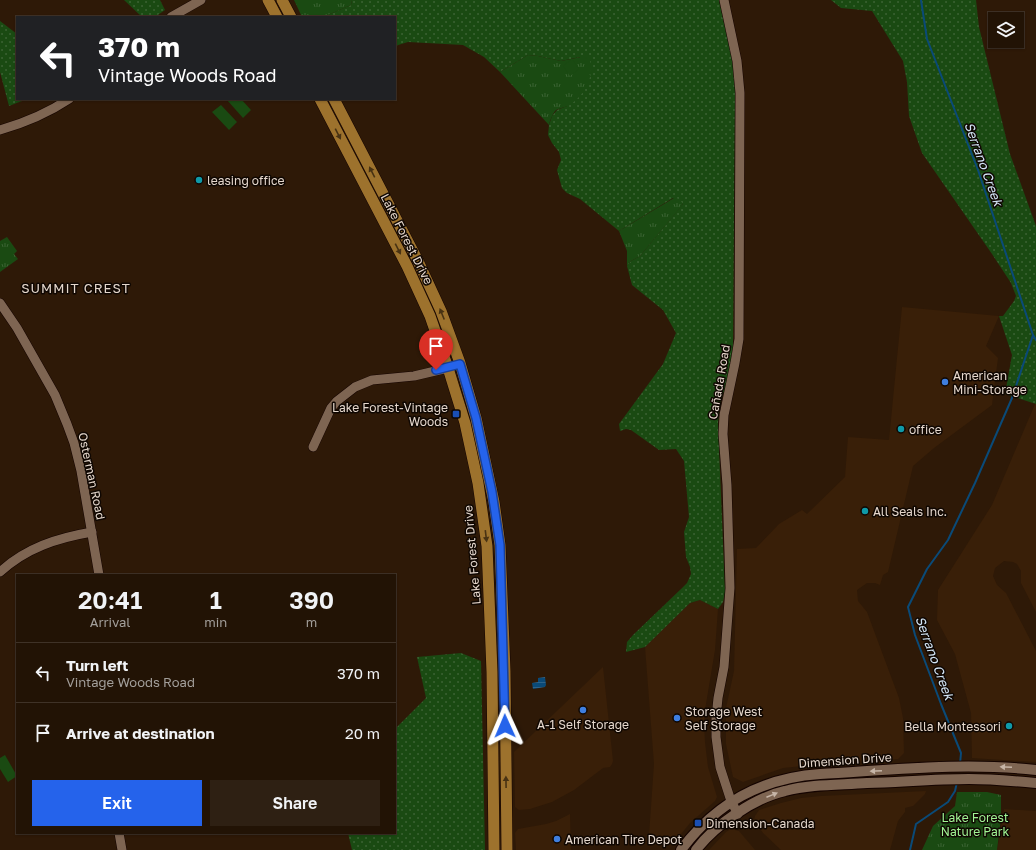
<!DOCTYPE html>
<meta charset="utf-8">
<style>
body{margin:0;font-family:"Golos Text",sans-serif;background:#2e2013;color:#f1f3f6;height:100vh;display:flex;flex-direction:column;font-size:15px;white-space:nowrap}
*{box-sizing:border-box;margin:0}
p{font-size:13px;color:#a29e9a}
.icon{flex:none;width:22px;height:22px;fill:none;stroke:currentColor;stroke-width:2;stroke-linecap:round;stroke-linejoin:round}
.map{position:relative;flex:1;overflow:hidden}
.drawer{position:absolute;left:16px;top:574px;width:380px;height:260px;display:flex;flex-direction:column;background:#221305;border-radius:0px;box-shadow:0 1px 3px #0004,0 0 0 1px #3f3227}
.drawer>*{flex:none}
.top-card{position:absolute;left:16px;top:16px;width:380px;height:84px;border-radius:0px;box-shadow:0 1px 3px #0004,0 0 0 1px #3f3227;background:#202124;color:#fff;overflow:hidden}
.tools{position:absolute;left:988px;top:12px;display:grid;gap:8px}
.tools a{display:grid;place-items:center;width:36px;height:36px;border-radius:0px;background:#221305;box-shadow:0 1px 3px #0004,0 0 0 1px #3f3227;font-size:20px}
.pin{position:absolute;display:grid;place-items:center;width:34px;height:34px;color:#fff;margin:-41px -17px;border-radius:50% 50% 50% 0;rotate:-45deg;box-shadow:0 0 4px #0007}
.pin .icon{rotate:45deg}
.me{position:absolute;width:44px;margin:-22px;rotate:359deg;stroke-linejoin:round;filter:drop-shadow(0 0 3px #0008)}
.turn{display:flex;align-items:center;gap:14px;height:84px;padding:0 16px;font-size:18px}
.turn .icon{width:52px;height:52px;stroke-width:2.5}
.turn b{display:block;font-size:28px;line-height:34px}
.eta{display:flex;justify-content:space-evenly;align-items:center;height:68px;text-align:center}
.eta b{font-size:24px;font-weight:600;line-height:28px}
.primary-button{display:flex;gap:8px;margin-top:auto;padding:8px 16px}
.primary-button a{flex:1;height:46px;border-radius:0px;background:#2563eb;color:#fff;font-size:16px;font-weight:600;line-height:46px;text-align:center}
.primary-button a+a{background:#2e2013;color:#f1f3f6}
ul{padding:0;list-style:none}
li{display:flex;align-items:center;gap:12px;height:60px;padding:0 16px;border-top:1px solid #3f3227}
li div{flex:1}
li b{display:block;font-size:15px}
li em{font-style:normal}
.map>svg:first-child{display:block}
.built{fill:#391f08}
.grass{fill:url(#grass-dots)}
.park{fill:url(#park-tufts)}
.pitch{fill:#1a4a12}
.water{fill:url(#water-rules)}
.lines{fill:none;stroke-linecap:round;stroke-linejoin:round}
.stream{stroke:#0a4a78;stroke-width:2}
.tertiary-casing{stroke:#150400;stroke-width:10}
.secondary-casing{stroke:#150400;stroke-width:12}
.primary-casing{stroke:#150400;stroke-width:12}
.tertiary{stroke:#7e6552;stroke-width:9}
.secondary{stroke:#7e6552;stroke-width:10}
.primary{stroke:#9d722d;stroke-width:11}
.oneway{fill:#483213}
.oneway2{fill:#c6b5a7}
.route-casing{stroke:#184099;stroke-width:10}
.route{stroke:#2563eb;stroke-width:7}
.culture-dot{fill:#0f9aa8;stroke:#0f0702;stroke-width:1.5}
.shop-dot{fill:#3f7fe0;stroke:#0f0702;stroke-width:1.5}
.transit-dot{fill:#1a4fb4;stroke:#0f0702;stroke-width:1.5}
.labels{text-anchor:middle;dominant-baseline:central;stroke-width:3;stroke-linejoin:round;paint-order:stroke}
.poi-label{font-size:12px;fill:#e5d7cc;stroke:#0f0702;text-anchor:start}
.street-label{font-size:12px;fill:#e5d7cc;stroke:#0f0702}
.park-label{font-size:12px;fill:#a1f494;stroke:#0f0702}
.water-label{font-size:13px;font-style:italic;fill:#d3e5f6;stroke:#0f0702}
.neighbourhood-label{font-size:13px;letter-spacing:1px;fill:#e5d7cc;stroke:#0f0702}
</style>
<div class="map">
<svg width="1036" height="850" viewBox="0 0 1036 850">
<defs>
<pattern id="grass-dots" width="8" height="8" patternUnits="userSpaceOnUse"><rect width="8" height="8" fill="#1a4a12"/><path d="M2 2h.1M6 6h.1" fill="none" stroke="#3b6333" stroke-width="1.8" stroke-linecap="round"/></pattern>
<pattern id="park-tufts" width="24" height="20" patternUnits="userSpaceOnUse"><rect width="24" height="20" fill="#1a4a12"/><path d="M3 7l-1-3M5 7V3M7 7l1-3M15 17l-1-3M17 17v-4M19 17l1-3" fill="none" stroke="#3b6333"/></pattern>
<pattern id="water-rules" width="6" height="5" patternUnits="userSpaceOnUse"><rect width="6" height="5" fill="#0a4a78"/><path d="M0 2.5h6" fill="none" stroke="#2e638a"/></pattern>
</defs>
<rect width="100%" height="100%" fill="#2e1907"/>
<g class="built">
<polygon points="902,307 999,316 986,346 998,358 992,405 934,448 913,466 888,572 883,575 880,585 875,583 867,583 857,590 858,601 867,612 899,698 903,718 904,753 898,759 822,764 783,768 743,782 733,777 726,744 726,708 734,671 737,549 756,548 779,524 802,510 807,514 845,477 848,437 889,440"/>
<polygon points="1035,404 1036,404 1036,612 1021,583 1021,571 1017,564 1013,562 1004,561 995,568 993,576 997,585 1006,593 1036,651 1036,762 972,758 971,713 955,654 937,620 938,590 992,505"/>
<polygon points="700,600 718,609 715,650 705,710 704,725 705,742 708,767 717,797 715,801 690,823 677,839 673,837 649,835 654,764 645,647 690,603"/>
<polygon points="603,667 613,761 612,764 610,767 603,768 574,790 552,802 530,809 519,810 515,807 514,752"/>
<polygon points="926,791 925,794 913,806 905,808 905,812 898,821 890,850 781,850 763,833 754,820 755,816 759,810 781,803 801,798 821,796"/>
<polygon points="1004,809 1036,811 1036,850 997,850"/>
<polygon points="570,814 571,850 516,850 515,833 518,829 546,824 556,821"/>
<polygon points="731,829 739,831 755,850 709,850 726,832"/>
</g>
<g class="grass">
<polygon points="124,0 160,0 165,10 155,17 142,17"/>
<polygon points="352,0 719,0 734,68 735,88 733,352 730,371 720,404 718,423 725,592 723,602 718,609 700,600 690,603 645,647 626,652 627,642 633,635 681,589 687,583 691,574 690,567 686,557 684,532 689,517 684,461 676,449 659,450 631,430 626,429 620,431 619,424 663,364 676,333 663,310 632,285 627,266 631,261 640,256 683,204 673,198 619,231 580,199 567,193 562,188 557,170 561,160 559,152 552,143 548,135 549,125 552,116 557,110 567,106 580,57 561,61 538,56 528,55 500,72 484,57 463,45 408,42 395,46 395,17 323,17 351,5"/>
<polygon points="831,0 976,0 979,27 1010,154 1036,226 1036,404 1005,394 1012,355 999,316 1003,316 1014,301 1016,296 1011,283 992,254 922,153 909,116 907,82 903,61 872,11 841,8"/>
<polygon points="0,21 17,34 17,99 27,99 9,106 0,72"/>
<polygon points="461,653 481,661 485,850 352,850 348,833 395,833 395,729 426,698 417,657"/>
</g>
<g class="park">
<polygon points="294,0 352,0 351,5 323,17 302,17"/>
<path d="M528,55l10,1 23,5 25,-5c5,3 5,8 5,13 0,15 -11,31 -24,37 -4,2 -9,2 -12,5 -3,4 -5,9 -6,14l-49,-53z"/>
<polygon points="674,198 679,199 683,204 680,208 640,256 631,261 627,266 627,251 619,231"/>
<polygon points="7,237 17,251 14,254 18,259 0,272 0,241"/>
<polygon points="957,792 987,792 1001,795 1001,818 997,850 922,850 933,826 955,806"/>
</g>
<g class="pitch">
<polygon points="572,59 579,69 570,76 563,66"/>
<polygon points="228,99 241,99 251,110 243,118 227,100"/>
<polygon points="221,105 237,122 229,130 212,112"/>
<polygon points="5,755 17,776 8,782 0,769 0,758"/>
</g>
<polygon class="water" points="545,677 546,685 545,687 533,689 532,683 538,682 538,678"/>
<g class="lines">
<g class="stream">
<polyline points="921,0 927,39 978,170 1033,335 1012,398 975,483 948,540 927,569 908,607 915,635 941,704 961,753 960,764"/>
<polyline points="1033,335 1036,340"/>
<polyline points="910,850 916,824 948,802 955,791 957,782"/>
</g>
<defs>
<g id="tertiary">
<polyline points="724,0 737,61 740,93 739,339 735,363 724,415 723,434 727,485 730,588 724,667 718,698 716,718 716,737 720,767 731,801 738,814"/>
<polyline points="171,17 201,0"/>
<path d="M0,130c24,-7 48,-17 69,-31"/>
<polyline points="0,303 17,328 55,395 67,424 74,443 81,471 99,575"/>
<polyline points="313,447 331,408 337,401 355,387 372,380 414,376 448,368 460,363"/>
<path d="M0,572c26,-24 57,-34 92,-40"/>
<polyline points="119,833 122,850"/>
</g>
<g id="secondary">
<path d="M681,850c35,-47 80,-72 139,-76 72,-4 144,-12 216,-4"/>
<path d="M696,850c19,-25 58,-52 89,-59 26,-7 55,-6 82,-8 34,-1 68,-4 102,-4 23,0 45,2 67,4"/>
</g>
<g id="primary">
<polyline points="268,0 277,17"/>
<polyline points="282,0 291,17"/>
<polyline points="320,99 407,266 430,316 448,368 465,423 478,483 487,546 492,672 494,850"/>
<polyline points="334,99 418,261 441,311 460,363 476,418 494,502 500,545 505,671 507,850"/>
</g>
</defs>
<use href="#tertiary" class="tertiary-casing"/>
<use href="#secondary" class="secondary-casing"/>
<use href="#primary" class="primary-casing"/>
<use href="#tertiary" class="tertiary"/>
<use href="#secondary" class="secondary"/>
<use href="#primary" class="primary"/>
</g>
<defs><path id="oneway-solid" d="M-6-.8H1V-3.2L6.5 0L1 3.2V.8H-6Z"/></defs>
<g class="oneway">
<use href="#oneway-solid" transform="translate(338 134) rotate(63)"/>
<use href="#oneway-solid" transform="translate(372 172) rotate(-117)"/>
<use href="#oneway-solid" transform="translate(398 249) rotate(63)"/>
<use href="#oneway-solid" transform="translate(442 314) rotate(-112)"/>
<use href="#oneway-solid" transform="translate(486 536) rotate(83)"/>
<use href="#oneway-solid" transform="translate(506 782) rotate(-91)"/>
</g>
<g class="oneway2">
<use href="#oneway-solid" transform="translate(1006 767) rotate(-177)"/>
<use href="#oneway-solid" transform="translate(876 771) rotate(177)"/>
<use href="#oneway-solid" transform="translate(772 795) rotate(-22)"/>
</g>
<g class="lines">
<defs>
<polyline id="route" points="436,370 460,364 476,418 492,492 500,545 505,726"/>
</defs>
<use href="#route" class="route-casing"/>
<use href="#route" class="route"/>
</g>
<g class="culture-dot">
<circle cx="199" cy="180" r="4"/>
<circle cx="901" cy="429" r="4"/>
<circle cx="865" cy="511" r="4"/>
<circle cx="1009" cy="726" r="4"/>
</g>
<g class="shop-dot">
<circle cx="945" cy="382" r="4"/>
<circle cx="583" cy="710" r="4"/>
<circle cx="677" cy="718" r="4"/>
<circle cx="557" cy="839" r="4"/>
</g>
<g class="transit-dot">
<rect x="452" y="410" width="8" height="8" rx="2"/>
<rect x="694" y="819" width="8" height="8" rx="2"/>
</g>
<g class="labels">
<g class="poi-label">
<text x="207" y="180">leasing office</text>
<text x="953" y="375">American<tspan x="953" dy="14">Mini-Storage</tspan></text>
<text x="448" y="407" text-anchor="end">Lake Forest-Vintage<tspan x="448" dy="14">Woods</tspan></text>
<text x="909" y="429">office</text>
<text x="873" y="511">All Seals Inc.</text>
<text x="685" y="711">Storage West<tspan x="685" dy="14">Self Storage</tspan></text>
<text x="583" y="724" text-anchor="middle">A-1 Self Storage</text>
<text x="1001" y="726" text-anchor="end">Bella Montessori</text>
<text x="706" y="823">Dimension-Canada</text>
<text x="565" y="839">American Tire Depot</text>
</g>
<g class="street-label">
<text transform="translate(407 239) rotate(63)">Lake Forest Drive</text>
<text transform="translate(719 382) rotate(-80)">Cañada Road</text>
<text transform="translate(92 476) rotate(78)">Osterman Road</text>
<text transform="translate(472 555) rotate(-95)">Lake Forest Drive</text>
<text transform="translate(845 760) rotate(-4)">Dimension Drive</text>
</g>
<g class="park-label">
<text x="975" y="817">Lake Forest<tspan x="975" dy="14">Nature Park</tspan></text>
</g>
<g class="water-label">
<text transform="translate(984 164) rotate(70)">Serrano Creek</text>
<text transform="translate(935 658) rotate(70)">Serrano Creek</text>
</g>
<g class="neighbourhood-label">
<text x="76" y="288">SUMMIT CREST</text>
</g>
</g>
</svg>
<div class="tools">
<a><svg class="icon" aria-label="layers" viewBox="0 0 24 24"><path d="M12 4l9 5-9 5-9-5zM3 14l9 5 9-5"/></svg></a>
</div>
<div class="pin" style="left:436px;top:370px;background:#d93025"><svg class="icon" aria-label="arrive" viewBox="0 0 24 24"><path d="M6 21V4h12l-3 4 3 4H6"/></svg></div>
<svg class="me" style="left:505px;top:726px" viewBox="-20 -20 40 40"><path d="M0-17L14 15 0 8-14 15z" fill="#2563eb" stroke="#fff" stroke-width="4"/></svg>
<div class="top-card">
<div class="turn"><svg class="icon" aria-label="left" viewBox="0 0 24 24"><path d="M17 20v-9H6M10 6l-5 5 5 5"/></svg><div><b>370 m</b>Vintage Woods Road</div></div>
</div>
<section class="drawer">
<div class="eta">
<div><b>20:41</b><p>Arrival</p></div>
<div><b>1</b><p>min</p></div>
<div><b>390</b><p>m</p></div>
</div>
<ul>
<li><svg class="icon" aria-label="left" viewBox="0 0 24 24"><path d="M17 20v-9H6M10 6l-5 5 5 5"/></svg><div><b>Turn left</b><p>Vintage Woods Road</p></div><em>370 m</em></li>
<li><svg class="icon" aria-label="arrive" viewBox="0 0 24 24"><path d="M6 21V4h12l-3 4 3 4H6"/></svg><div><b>Arrive at destination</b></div><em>20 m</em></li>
</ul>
<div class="primary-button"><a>Exit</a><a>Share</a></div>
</section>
</div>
